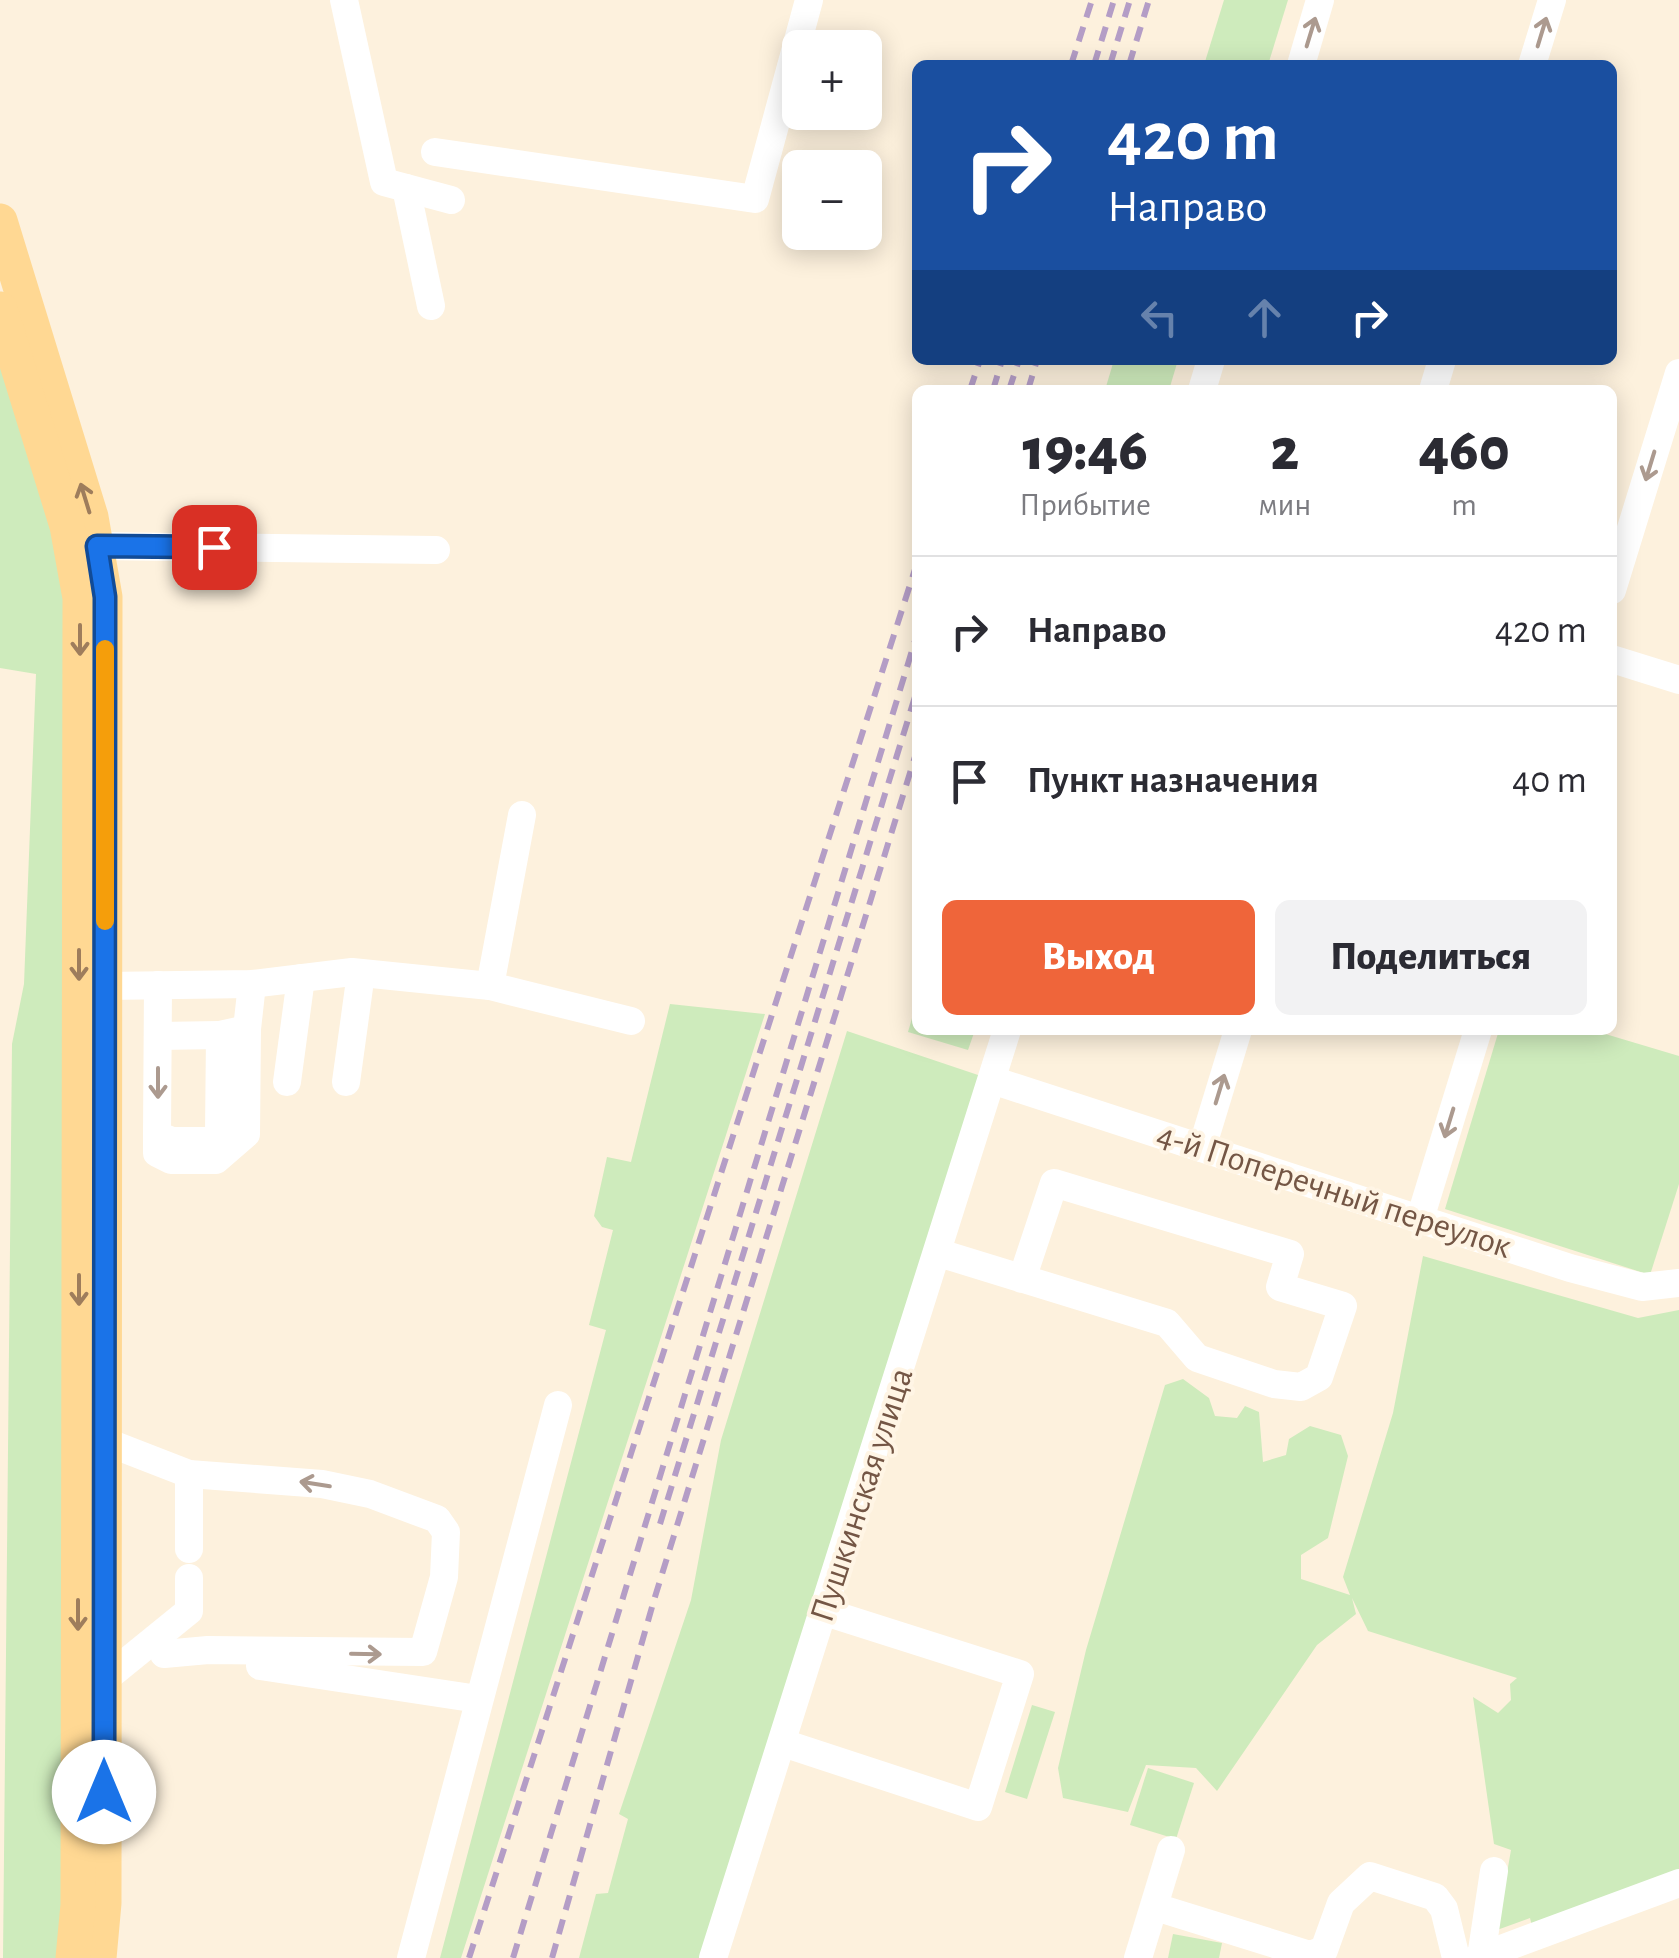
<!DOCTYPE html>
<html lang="ru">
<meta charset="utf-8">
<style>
body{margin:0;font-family:"Alegreya Sans",sans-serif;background:#f2f2f3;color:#2b2b33;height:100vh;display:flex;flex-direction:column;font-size:38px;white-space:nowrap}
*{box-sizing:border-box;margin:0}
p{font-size:32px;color:#7c7c81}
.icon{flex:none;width:55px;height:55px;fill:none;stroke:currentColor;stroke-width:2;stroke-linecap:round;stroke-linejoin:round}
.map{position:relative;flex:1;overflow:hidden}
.details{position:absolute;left:912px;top:385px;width:705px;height:650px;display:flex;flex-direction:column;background:#fff;border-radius:15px;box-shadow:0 5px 25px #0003}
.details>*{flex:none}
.banner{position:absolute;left:912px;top:60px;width:705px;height:305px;border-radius:15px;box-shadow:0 5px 25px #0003;background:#1a4fa0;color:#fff;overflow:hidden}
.controls{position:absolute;left:782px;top:30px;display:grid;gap:20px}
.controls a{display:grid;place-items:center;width:100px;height:100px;border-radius:15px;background:#fff;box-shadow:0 5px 25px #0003;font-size:50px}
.pin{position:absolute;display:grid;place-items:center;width:85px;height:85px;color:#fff;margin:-42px;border-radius:20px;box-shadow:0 5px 15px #0006}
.me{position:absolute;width:110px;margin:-55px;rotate:0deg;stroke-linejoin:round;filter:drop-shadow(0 0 8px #0008)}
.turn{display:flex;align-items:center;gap:35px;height:210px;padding:0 30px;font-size:45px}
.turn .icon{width:130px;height:130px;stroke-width:2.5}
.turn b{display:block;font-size:70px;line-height:85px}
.lanes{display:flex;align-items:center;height:95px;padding:0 30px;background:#0003;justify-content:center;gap:50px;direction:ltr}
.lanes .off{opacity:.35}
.eta{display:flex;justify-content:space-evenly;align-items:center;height:170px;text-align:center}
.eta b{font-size:60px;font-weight:800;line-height:70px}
.action{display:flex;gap:20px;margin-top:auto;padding:20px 30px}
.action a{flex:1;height:115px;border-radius:15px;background:#ef653a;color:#fff;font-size:40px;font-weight:800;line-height:115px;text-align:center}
.action a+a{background:#f2f2f3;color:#2b2b33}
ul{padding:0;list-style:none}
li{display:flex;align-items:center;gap:30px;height:150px;padding:0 30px;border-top:2px solid #e1e1e2}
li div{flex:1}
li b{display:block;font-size:38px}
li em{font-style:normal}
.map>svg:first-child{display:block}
.green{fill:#ceebbc}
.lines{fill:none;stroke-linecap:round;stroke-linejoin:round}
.minor{stroke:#fff;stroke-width:28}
.major{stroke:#ffd893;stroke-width:35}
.rail{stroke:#b49dc6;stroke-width:6;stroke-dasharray:15 10;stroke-linecap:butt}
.oneway{stroke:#ac9a8f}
.oneway2{stroke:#9e7d5c}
.route-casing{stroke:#114b97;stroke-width:25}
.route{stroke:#1a73e8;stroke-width:18}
.slow{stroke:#f59e0b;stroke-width:18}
.labels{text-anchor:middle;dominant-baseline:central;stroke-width:8;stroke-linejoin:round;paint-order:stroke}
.street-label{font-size:35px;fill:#745645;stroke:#fff5e5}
</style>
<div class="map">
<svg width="1679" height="1958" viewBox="0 0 1679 1958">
<rect width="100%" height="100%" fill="#fdf1dd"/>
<g class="green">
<polygon points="1224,0 1288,0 1268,65 1204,65"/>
<polygon points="0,333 71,570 69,1958 3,1958 12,1044 24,984 36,674 0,668"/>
<polygon points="1114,360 1178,360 1169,390 1105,390"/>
<polygon points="917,1001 918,1030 975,1030 968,1050 908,1032"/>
<polygon points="670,1004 765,1014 461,1958 440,1958 606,1330 589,1325 613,1230 602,1227 594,1216 607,1157 631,1162"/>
<polygon points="1499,1030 1592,1030 1679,1056 1679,1184 1650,1275 1445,1209"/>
<polygon points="847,1031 984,1077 703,1958 579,1958 596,1894 608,1893 628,1819 619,1814 691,1600 721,1440"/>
<polygon points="1423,1256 1638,1318 1679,1310 1679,1870 1532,1926 1530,1918 1497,1930 1511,1850 1494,1844 1473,1697 1498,1713 1511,1700 1510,1684 1517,1678 1368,1631 1352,1598 1356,1614 1317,1645 1217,1791 1196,1768 1146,1765 1128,1812 1063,1798 1058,1768 1086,1650 1165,1385 1183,1379 1209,1398 1215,1416 1237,1418 1245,1406 1259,1412 1263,1462 1286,1455 1289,1439 1310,1426 1341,1435 1348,1456 1328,1538 1301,1555 1301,1579 1350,1595 1343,1577 1393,1413"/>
<polygon points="1032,1705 1055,1712 1027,1799 1005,1792"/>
<polygon points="1148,1768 1194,1783 1176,1839 1130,1825"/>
<polygon points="1173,1934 1222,1943 1219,1958 1168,1958"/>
</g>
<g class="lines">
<g class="minor">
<polyline points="344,0 384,182 451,200"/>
<polyline points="1301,65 1320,0"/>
<polyline points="1532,65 1552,0"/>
<polyline points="435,152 755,199 809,0"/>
<polyline points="406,188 431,306"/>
<polyline points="1202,390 1211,360"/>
<polyline points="1433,390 1442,360"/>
<polyline points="97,546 436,550"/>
<polyline points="1612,590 1679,373"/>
<polyline points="1612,659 1679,680"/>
<polyline points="158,985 157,1135 172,1141 210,1141 219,1133 220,1035 247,1029 252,984"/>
<polyline points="105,986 252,984 352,972 490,986 631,1021"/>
<polyline points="490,986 522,815"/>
<polyline points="158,1036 220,1035"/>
<polyline points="992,1080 1570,1268 1642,1287 1679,1283"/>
<polyline points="287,1082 301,978"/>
<polyline points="346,1082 361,973"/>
<polyline points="157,1135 157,1153 171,1160 216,1160 246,1134 247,1029"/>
<polyline points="1202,1148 1238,1030"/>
<polyline points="1420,1219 1478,1030"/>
<polyline points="939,1253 1167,1323 1197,1358 1274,1384 1301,1387 1319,1377 1343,1306 1280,1287 1290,1254 1054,1183 1022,1279"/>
<polyline points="104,1441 189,1474 322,1484 370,1494 437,1519 446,1532 444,1577 423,1652 208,1650 164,1654"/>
<polyline points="189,1474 189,1549"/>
<polyline points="260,1666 478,1699"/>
<polyline points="104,1680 189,1611 189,1578"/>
<polyline points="783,1743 978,1807 1020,1674 825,1612"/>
<polyline points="1162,1909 1310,1955 1324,1950 1341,1903 1370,1876 1435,1897 1444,1909 1456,1958"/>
<polyline points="1481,1957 1494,1871"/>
<polyline points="411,1958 558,1405"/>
<polyline points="713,1958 1007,1030"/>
<polyline points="1138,1958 1171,1850"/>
<polyline points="1477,1958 1679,1883"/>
</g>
<g class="major">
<polyline points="0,221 91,517 105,597 104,1903 99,1958"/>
<polyline points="0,309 67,526 80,598 78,1905 73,1958"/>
</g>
<g class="rail">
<polyline points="1071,65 1092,0"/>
<polyline points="1094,65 1114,0"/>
<polyline points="1110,65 1130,0"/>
<polyline points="1129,65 1149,0"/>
<polyline points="970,390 980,360"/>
<polyline points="993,390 1002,360"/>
<polyline points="1009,390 1019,360"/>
<polyline points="1028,390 1037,360"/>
<polyline points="660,1524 918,687"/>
<polyline points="469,1958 918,560"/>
<polyline points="513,1958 918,631"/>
<polyline points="552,1958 654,1600 918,747"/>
</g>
</g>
<defs><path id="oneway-shaft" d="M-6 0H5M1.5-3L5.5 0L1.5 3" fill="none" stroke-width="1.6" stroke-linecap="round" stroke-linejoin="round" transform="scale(2.5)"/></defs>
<g class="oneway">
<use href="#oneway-shaft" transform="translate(1311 32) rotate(-73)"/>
<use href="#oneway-shaft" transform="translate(1542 32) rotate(-73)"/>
<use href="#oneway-shaft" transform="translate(1650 466) rotate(107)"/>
<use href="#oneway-shaft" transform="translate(158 1083) rotate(90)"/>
<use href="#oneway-shaft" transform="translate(1220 1089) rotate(-73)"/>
<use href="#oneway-shaft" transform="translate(1449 1123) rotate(107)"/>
<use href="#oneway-shaft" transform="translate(315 1484) rotate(-171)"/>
<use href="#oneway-shaft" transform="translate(366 1654) rotate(1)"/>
</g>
<g class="oneway2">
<use href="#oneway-shaft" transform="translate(85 498) rotate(-107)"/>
<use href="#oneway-shaft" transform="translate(80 640) rotate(90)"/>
<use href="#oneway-shaft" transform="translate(79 965) rotate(90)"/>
<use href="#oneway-shaft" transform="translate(79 1290) rotate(90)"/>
<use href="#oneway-shaft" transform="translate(78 1615) rotate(90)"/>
</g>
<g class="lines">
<defs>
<polyline id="route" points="104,1792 105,597 97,546 214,547"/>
</defs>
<use href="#route" class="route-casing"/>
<use href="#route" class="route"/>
<polyline class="slow" points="105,921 105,649"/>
</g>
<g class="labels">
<g class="street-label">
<text transform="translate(1334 1191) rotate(18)">4-й Поперечный переулок</text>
<text transform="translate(862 1495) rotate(-72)">Пушкинская улица</text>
</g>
</g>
</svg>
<div class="controls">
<a>+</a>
<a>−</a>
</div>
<div class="pin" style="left:214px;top:547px;background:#d93025"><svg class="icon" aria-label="arrive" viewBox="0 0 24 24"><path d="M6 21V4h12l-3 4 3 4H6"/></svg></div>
<svg class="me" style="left:104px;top:1792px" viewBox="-20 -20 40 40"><circle r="19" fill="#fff"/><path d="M0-13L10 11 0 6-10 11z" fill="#1a73e8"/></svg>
<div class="banner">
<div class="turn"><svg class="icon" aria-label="right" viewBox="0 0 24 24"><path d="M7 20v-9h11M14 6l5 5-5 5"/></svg><div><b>420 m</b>Направо</div></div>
<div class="lanes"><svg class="icon off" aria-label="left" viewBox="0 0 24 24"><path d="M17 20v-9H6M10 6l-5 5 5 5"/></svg><svg class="icon off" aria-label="ahead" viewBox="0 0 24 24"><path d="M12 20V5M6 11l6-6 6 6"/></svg><svg class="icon" aria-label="right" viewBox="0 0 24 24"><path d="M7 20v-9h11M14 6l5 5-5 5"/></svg></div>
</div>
<section class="details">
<div class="eta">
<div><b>19:46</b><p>Прибытие</p></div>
<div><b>2</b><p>мин</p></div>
<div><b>460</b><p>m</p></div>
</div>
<ul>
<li><svg class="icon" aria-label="right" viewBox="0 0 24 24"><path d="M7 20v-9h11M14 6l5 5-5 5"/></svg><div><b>Направо</b></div><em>420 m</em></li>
<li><svg class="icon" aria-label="arrive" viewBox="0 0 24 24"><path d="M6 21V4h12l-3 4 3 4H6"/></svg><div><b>Пункт назначения</b></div><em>40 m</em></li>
</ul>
<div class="action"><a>Выход</a><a>Поделиться</a></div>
</section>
</div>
